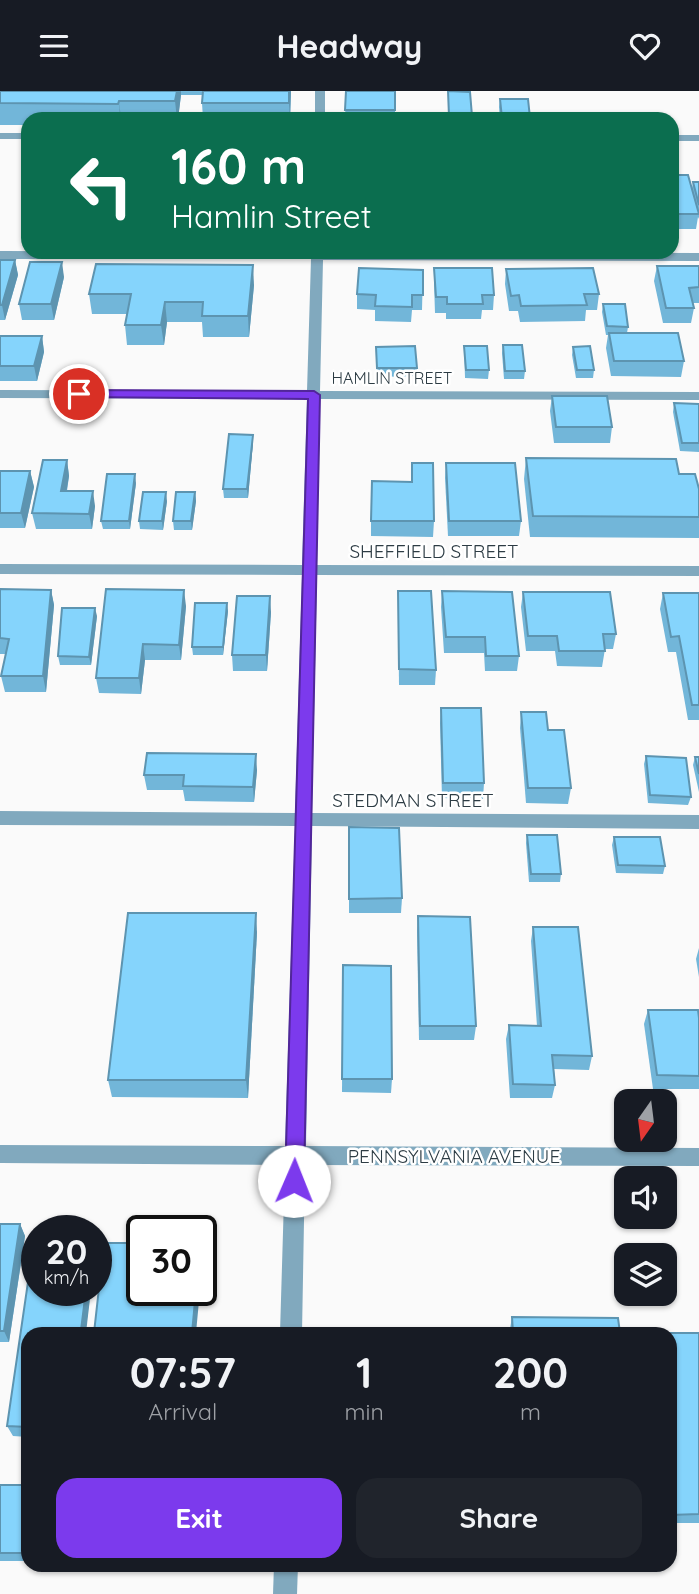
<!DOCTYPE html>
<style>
body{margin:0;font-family:Quicksand,sans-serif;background:#20242c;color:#f1f3f6;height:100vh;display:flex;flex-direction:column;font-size:26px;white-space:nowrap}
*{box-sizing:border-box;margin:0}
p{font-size:23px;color:#9ea1a6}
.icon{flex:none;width:38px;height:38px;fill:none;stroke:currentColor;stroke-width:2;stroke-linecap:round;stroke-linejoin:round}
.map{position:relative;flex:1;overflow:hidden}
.sheet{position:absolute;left:21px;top:1236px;width:656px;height:245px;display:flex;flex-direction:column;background:#171b24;border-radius:21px;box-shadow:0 2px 5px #0004}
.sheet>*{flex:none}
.top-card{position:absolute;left:21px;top:21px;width:658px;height:147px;border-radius:21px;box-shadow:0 2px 5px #0004;background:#0b6e4f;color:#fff;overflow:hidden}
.needle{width:46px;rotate:194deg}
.buttons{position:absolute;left:614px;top:998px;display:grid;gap:14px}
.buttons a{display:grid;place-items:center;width:63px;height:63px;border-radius:14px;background:#171b24;box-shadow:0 2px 5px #0004;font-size:35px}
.speed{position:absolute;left:21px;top:1124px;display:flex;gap:14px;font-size:35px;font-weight:700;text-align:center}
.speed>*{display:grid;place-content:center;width:91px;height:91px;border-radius:50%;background:#171b24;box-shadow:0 2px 5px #0004;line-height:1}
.speed small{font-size:18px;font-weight:400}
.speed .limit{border:4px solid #111;border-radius:10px;background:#fff;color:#111}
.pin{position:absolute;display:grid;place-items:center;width:60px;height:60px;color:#fff;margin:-30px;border:4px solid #fff;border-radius:50%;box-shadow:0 2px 7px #0007}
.me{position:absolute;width:77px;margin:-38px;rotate:1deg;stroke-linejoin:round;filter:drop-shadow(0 0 5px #0008)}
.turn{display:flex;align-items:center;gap:24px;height:147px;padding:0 35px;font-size:32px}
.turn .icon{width:91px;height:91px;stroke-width:2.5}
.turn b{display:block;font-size:49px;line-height:60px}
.eta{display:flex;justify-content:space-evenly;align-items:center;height:119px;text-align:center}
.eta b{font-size:42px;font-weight:700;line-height:49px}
.cta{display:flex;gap:14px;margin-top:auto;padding:14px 35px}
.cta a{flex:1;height:80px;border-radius:21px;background:#7c3aed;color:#fff;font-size:28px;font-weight:700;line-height:80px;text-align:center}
.cta a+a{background:#20242c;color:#f1f3f6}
header{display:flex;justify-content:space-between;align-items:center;height:91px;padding:0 35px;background:#171b24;font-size:32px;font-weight:700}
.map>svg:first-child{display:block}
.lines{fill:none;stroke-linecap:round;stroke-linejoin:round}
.minor{fill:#81a9be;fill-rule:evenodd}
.wall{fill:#72b6d9}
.shaded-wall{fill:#5d94b0}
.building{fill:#85d4fc;stroke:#5d94b0;stroke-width:2}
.route{fill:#7c3aed;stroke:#51269a;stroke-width:2}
.labels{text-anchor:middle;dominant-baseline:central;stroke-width:5;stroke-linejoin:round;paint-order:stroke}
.far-street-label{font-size:16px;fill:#2d3c44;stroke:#fff}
.street-label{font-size:19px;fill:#2d3c44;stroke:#fff}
</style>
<header><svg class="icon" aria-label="menu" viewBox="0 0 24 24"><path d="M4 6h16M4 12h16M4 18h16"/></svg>Headway<svg class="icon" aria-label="heart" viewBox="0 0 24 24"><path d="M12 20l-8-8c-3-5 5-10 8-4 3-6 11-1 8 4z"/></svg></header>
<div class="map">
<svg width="699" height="1503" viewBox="0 0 699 1503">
<rect width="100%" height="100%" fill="#fafafa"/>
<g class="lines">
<g class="minor">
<rect x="315" y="0" width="10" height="28"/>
<rect x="0" y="42" width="28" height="6"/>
<rect x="672" y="44" width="27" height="6"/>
<polygon points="0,160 699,162 699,170 323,169 320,300 699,301 699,309 320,308 317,474 699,475 699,485 317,484 312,722 699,724 699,738 312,735 306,1055 699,1057 699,1075 305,1074 302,1242 280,1242 285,1074 0,1072 0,1054 285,1055 295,735 0,734 0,720 295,722 302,484 0,483 0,473 302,474 307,308 0,307 0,299 307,300 311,168 0,168"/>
<polygon points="274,1474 298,1474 297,1503 273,1503"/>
</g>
</g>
<g class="wall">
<polygon points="0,0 291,0 290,28 203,28 202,12 203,4 181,4 178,28 28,28 28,34 0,34"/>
<polygon points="346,0 395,0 395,28 345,28"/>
<polygon points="448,0 472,25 472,28 449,28"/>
<polygon points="500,8 528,8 530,28 500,28 499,16"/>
<polygon points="672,84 692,97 693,91 699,91 699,128 698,126 696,138 672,138"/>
<polygon points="0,169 15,169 18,184 5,229 0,229"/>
<polygon points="657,175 699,175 699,212 693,212 694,217 691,232 663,232 654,190"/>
<polygon points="434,177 494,204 493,219 482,219 481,228 446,228 446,222 435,222 434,192"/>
<polygon points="506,178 599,203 597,219 586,219 585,230 520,231 518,220 509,220 505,193"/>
<polygon points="423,179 422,219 412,219 411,231 375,230 375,219 357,218 357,203"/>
<polygon points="64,186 54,229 22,229 19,213"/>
<polygon points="254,194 249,246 203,246 202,231 167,231 164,254 127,254 125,234 127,223 92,223 89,203"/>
<polygon points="603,213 628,236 627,242 684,270 681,286 611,285 606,257 608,244 606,244 602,221"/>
<polygon points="0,245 42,245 44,261 37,290 0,290"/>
<polygon points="503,254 525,280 524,288 504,288 502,262"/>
<polygon points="464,255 489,279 488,288 465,287"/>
<polygon points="376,256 417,277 416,285 377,286"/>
<polygon points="573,256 594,279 593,287 576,287 572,264"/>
<polygon points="552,305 612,336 610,352 554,352 550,320"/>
<polygon points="674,312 699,313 699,361 680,360 673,321"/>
<polygon points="253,352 248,407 224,407 223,398"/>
<polygon points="526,367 679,383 699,398 699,447 530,446 524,388"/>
<polygon points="67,369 69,385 67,400 95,415 92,438 36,438 32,422"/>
<polygon points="412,372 434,430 433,446 371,445 371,430 411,391"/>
<polygon points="446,372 521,430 519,445 448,445 445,387"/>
<polygon points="0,380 30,380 34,396 25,437 0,437"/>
<polygon points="136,392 130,438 103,438 101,430"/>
<polygon points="195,401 196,410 192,439 174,439 173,430"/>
<polygon points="167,410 163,439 140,438 139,430"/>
<polygon points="0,498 51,499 54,514 46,601 5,601 1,585 6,563 0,563"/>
<polygon points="398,500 436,579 435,594 399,594"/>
<polygon points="442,500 519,565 517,580 485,580 484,562 444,562 441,516"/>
<polygon points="523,501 616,543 613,558 605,558 602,576 557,575 555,560 526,560 521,516"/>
<polygon points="663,502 699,502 699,629 688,629 676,561 668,561 660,518"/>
<polygon points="186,515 181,569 145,569 141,603 99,602 96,587"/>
<polygon points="228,520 223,564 193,564 192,556"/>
<polygon points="271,521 267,580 233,580 232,564"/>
<polygon points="97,525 91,574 60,574 58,565"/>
<polygon points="441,617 484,692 483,708 442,707 440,632"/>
<polygon points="521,621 548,639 571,697 568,713 526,712 520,637"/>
<polygon points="646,665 691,706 688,714 648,712 644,673"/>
<polygon points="695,666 699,666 699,701 693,674"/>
<polygon points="257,679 254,711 185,710 183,699 147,699 144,684"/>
<polygon points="349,736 402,807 401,822 349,822"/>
<polygon points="527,744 561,783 560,791 529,791 526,752"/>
<polygon points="614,746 665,775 663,783 616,782 612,754"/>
<polygon points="418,825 476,935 474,949 419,949 417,840"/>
<polygon points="533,836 592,965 589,979 554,978 555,994 552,1007 510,1007 506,948 509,934 537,935 531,850"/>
<polygon points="257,841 248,1007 112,1006 108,989"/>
<polygon points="699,857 699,886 696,868"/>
<polygon points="343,874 392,988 391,1002 342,1001"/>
<polygon points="648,919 699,927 699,998 653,998 644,933"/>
<polygon points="0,1133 20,1133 25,1145 9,1251 0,1251"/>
<polygon points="35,1143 86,1242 28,1242 28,1346 13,1345 7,1335"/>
<polygon points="512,1226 620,1242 510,1242 510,1238"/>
<rect x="670" y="1242" width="29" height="190"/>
<rect x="0" y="1394" width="28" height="76"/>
</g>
<g class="shaded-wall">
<polygon points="177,0 181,0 181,4 178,28 177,28 175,10"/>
<polygon points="289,0 291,0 290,28 289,12"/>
<polygon points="119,10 121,28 120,28"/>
<polygon points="15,169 18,184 5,229 2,214"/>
<polygon points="62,171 64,186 54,229 51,213"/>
<polygon points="253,174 254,194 249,246 248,225"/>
<polygon points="165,211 167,231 164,254 161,234"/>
<polygon points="42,245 44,261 37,290 34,275"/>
<polygon points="253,344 253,352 248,407 247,398"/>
<polygon points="67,369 69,385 64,415 61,400"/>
<polygon points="30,380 34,396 25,437 21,422"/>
<polygon points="135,383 136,392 130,438 129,430"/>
<polygon points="93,400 95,415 92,438 89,423"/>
<polygon points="166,401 167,410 163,439 162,430"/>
<polygon points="195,401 196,410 192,439 191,430"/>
<polygon points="51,499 54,514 46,601 43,585"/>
<polygon points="184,499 186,515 181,569 179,554"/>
<polygon points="270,505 271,521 267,580 266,564"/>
<polygon points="227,512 228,520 223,564 223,556"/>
<polygon points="95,517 97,525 91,574 89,566"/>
<polygon points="143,553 145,569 141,603 139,587"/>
<polygon points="256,663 257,679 254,711 253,696"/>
<polygon points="256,822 257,841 248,1007 246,989"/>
<polygon points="20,1133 25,1145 9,1251 4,1240"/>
<polygon points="201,1157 203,1168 201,1190"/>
<polygon points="86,1199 91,1199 86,1242 82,1242 81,1239"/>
<polygon points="196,1199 200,1199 196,1242 192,1242"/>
</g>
<g class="building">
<polygon points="0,0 177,0 175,10 119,10 118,13 0,12"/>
<polygon points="203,0 289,0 289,12 202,12"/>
<polygon points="346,0 395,0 395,19 345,19"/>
<polygon points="448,0 470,1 472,25 449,25"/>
<polygon points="500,8 528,8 530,27 502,27"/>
<polygon points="672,84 688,84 699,123 672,123"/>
<polygon points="693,91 699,91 699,114"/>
<polygon points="0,169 15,169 2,214 0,214"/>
<polygon points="30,171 62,171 51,213 19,213"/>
<polygon points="96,173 253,174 248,225 202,225 203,211 165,211 161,234 125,234 131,203 89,203"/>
<polygon points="657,175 699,175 699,196 689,197 694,217 666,217"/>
<polygon points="359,177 423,179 423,204 412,204 412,216 375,215 376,204 357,203"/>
<polygon points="434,177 492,177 494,204 482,204 483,213 447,213 447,206 436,206"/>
<polygon points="593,177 599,203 584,203 587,214 521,215 519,204 511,205 506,178"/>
<polygon points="603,213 625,213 628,236 607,235"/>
<polygon points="609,242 678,242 684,270 614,270"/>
<polygon points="0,245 42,245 34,275 0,275"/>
<polygon points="503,254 522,254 525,280 505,280"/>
<polygon points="415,255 417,277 377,277 376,256"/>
<polygon points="464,255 487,255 489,279 466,279"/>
<polygon points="590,255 594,279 577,279 573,256"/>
<polygon points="552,305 607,305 612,336 556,336"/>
<polygon points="674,312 699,313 699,352 682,352"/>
<polygon points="229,343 253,344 247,398 223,398"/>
<polygon points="526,367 676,368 679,383 695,383 699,398 699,426 533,425"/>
<polygon points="43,369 67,369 61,400 93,400 89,423 32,422"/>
<polygon points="412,372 433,372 434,430 371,430 372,390 412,391"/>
<polygon points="446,372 515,372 521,430 449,430"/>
<polygon points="0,380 30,380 21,422 0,422"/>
<polygon points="107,383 135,383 129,430 101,430"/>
<polygon points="143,401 166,401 162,430 139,430"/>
<polygon points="176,401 195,401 191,430 173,430"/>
<polygon points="0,498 51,499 43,585 1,585 9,548 0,547"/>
<polygon points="106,498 184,499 179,554 143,553 139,587 96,587"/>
<polygon points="398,500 431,500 436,579 399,578"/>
<polygon points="442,500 512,501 519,565 486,565 485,546 446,546"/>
<polygon points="523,501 610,501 616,543 603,543 605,560 559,560 557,545 528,545"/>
<polygon points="663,502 699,502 699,614 692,614 679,545 671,546"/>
<polygon points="237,505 270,505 266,564 232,564"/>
<polygon points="195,512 227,512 223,556 192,556"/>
<polygon points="62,517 95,517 89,566 58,565"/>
<polygon points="441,617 481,617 484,692 443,692"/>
<polygon points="521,621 546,621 548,639 564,639 571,697 528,697"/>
<polygon points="147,662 256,663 253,696 183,695 184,684 144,684"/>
<polygon points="646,665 686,667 691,706 650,704"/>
<polygon points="695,666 699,666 699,683"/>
<polygon points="349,736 399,737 402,807 349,808"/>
<polygon points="527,744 557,744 561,783 531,783"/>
<polygon points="614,746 660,746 665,775 618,774"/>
<polygon points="128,822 256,822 246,989 108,989"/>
<polygon points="418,825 470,826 476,935 420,935"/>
<polygon points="533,836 578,836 592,965 552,964 555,994 513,993 509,934 541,935"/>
<polygon points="343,874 391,875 392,988 342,988"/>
<polygon points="648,919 698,919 699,927 699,985 657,984"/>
<polygon points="0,1133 20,1133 4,1240 0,1240"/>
<polygon points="35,1143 37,1143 37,1199 86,1199 81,1239 64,1239 64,1242 28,1242 28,1336 7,1335"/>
<polygon points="104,1152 142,1152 142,1199 196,1199 192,1242 94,1242"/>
<polygon points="512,1226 618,1227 620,1242 513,1242"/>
<polygon points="651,1242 699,1242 699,1423 670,1424 670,1242"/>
<rect x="0" y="1394" width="28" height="68"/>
</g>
<polygon class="route" points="79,299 314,300 320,304 304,1090 301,1096 294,1099 288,1096 285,1090 308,308 74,306 73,303"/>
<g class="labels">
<g class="far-street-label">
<text x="392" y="287">HAMLIN STREET</text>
</g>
<g class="street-label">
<text x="434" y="460">SHEFFIELD STREET</text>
<text x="413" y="709">STEDMAN STREET</text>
<text x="454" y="1065">PENNSYLVANIA AVENUE</text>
</g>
</g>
</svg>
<div class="buttons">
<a><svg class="needle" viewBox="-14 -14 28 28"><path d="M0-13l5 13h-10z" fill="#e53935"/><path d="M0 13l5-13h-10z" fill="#9ea1a6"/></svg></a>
<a><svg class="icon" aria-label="sound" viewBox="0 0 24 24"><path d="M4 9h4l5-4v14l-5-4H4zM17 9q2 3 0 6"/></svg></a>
<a><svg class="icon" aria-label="layers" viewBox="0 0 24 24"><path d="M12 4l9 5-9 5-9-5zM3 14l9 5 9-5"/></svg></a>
</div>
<div class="speed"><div>20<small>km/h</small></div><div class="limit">30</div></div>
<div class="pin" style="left:79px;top:303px;background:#d93025"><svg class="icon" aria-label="arrive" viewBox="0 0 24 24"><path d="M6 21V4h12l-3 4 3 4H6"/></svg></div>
<svg class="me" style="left:294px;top:1090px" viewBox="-20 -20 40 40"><circle r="19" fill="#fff"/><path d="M0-13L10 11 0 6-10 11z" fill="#7c3aed"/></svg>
<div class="top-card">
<div class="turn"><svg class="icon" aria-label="left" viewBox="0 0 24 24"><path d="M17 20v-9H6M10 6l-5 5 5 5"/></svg><div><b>160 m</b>Hamlin Street</div></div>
</div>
<section class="sheet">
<div class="eta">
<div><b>07:57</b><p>Arrival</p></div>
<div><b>1</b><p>min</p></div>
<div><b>200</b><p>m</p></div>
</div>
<div class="cta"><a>Exit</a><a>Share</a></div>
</section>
</div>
